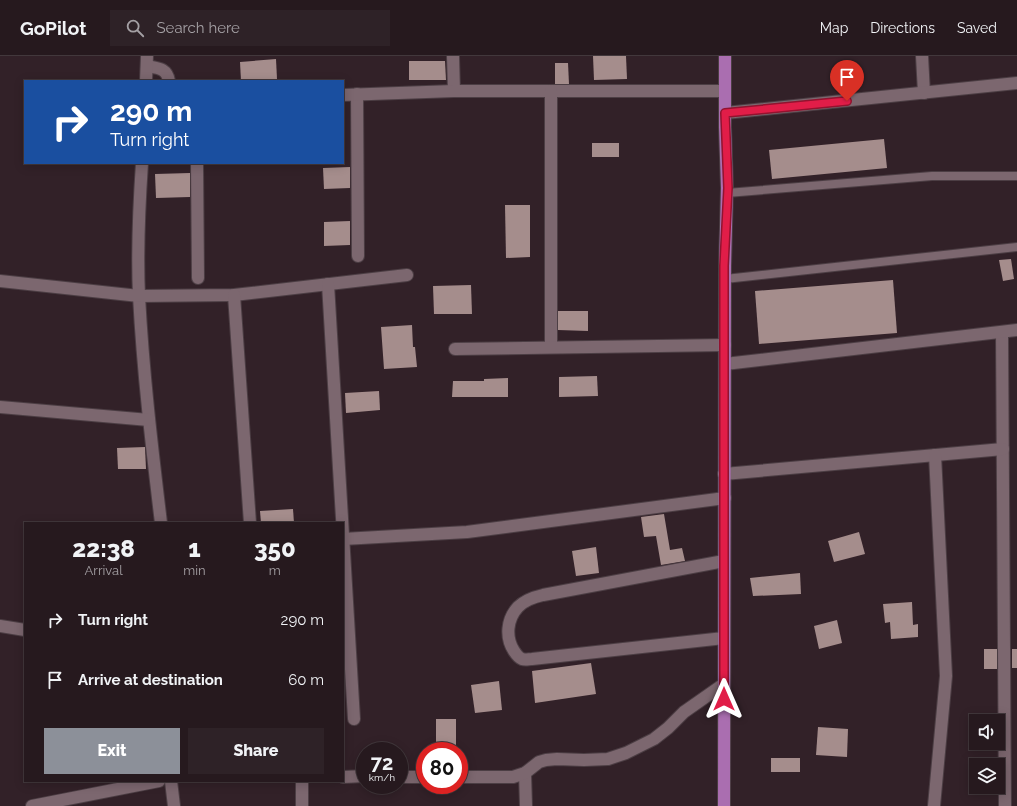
<!DOCTYPE html>
<style>
body{margin:0;font-family:Raleway,sans-serif;background:#2e2227;color:#f1f3f6;height:100vh;display:flex;flex-direction:column;font-size:15px;white-space:nowrap}
*{box-sizing:border-box;margin:0}
p{font-size:13px;color:#a4a0a4}
.icon{flex:none;width:22px;height:22px;fill:none;stroke:currentColor;stroke-width:2;stroke-linecap:round;stroke-linejoin:round}
.map{position:relative;flex:1;overflow:hidden}
.details{position:absolute;left:24px;top:466px;width:320px;height:260px;display:flex;flex-direction:column;background:#26191e;border-radius:0px;box-shadow:0 2px 10px #0003,0 0 0 1px #42383c}
.details>*{flex:none}
.hud{position:absolute;left:24px;top:24px;width:320px;height:84px;border-radius:0px;box-shadow:0 2px 10px #0003,0 0 0 1px #42383c;background:#1a4fa0;color:#fff;overflow:hidden}
.tools{position:absolute;left:969px;top:658px;display:grid;gap:8px}
.tools a{display:grid;place-items:center;width:36px;height:36px;border-radius:0px;background:#26191e;box-shadow:0 2px 10px #0003,0 0 0 1px #42383c;font-size:20px}
.speed{position:absolute;left:356px;top:686px;display:flex;gap:8px;font-size:20px;font-weight:700;text-align:center}
.speed>*{display:grid;place-content:center;width:52px;height:52px;border-radius:50%;background:#26191e;box-shadow:0 2px 10px #0003,0 0 0 1px #42383c;line-height:1}
.speed small{font-size:10px;font-weight:400}
.speed .limit{border:6px solid #d22;background:#fff;color:#111}
.pin{position:absolute;display:grid;place-items:center;width:34px;height:34px;color:#fff;margin:-41px -17px;border-radius:50% 50% 50% 0;rotate:-45deg;box-shadow:0 0 4px #0007}
.pin .icon{rotate:45deg}
.me{position:absolute;width:44px;margin:-22px;rotate:0deg;stroke-linejoin:round;filter:drop-shadow(0 0 3px #0008)}
.turn{display:flex;align-items:center;gap:14px;height:84px;padding:0 20px;font-size:18px}
.turn .icon{width:52px;height:52px;stroke-width:2.5}
.turn b{display:block;font-size:28px;line-height:34px}
.eta{display:flex;justify-content:space-evenly;align-items:center;height:68px;text-align:center}
.eta b{font-size:24px;font-weight:800;line-height:28px}
.action{display:flex;gap:8px;margin-top:auto;padding:8px 20px}
.action a{flex:1;height:46px;border-radius:0px;background:#8c9099;color:#fff;font-size:16px;font-weight:800;line-height:46px;text-align:center}
.action a+a{background:#2e2227;color:#f1f3f6}
ul{padding:0;list-style:none}
li{display:flex;align-items:center;gap:12px;height:60px;padding:0 20px}
li div{flex:1}
li b{display:block;font-size:15px}
li em{font-style:normal}
header{display:flex;align-items:center;gap:24px;box-sizing:border-box;height:56px;padding:0 20px;background:#26191e;border-bottom:1px solid #42383c}
header strong{font-size:19px}
nav{display:flex;gap:22px;margin-inline-start:auto;font-size:14px}
.search{width:280px;height:36px;background:#2e2227;display:flex;align-items:center;gap:10px;box-sizing:border-box;padding:0 14px;border-radius:0px;color:#a4a0a4;font-size:15px}
.map>svg:first-child{display:block}
.building{fill:#a58d8c}
.lines{fill:none;stroke-linecap:round;stroke-linejoin:round}
.service-casing{stroke:#4c3e44;stroke-width:10}
.minor-casing{stroke:#4c3e44;stroke-width:14}
.trunk-casing{stroke:#4c3e44;stroke-width:14}
.service{stroke:#7c676f;stroke-width:8}
.minor{stroke:#7c676f;stroke-width:12}
.trunk{stroke:#aa6eb0;stroke-width:12}
.route-casing{stroke:#92132f;stroke-width:10}
.route{stroke:#e11d48;stroke-width:7}
</style>
<header>
<strong>GoPilot</strong>
<div class="search"><svg class="icon" aria-label="search" viewBox="0 0 24 24"><circle cx="10" cy="10" r="6"/><path d="M15 15l6 6"/></svg>Search here</div>
<nav><a>Map</a><a>Directions</a><a>Saved</a></nav>
</header>
<div class="map">
<svg width="1017" height="750" viewBox="0 0 1017 750">
<rect width="100%" height="100%" fill="#322128"/>
<g class="building">
<polygon points="593,0 626,0 627,23 594,24"/>
<polygon points="276,3 277,23 241,25 240,6"/>
<polygon points="409,5 445,5 446,24 409,24"/>
<polygon points="555,7 568,7 569,28 555,28"/>
<polygon points="884,83 887,112 772,123 769,94"/>
<rect x="592" y="87" width="27" height="14"/>
<polygon points="350,111 350,132 324,133 323,112"/>
<polygon points="190,117 190,141 156,142 155,118"/>
<polygon points="505,149 530,149 530,201 506,202"/>
<polygon points="350,165 350,189 324,190 324,166"/>
<polygon points="1011,203 1014,223 1003,225 999,204"/>
<polygon points="893,224 897,277 759,288 755,235"/>
<polygon points="471,229 472,258 434,258 433,230"/>
<polygon points="558,255 588,255 588,275 558,274"/>
<polygon points="412,269 413,291 415,291 417,311 384,313 381,271"/>
<polygon points="597,320 598,340 559,341 559,321"/>
<polygon points="508,322 508,341 452,341 453,325 484,325 484,323"/>
<polygon points="379,335 380,354 346,357 345,337"/>
<polygon points="145,391 146,413 118,413 117,392"/>
<polygon points="293,453 294,467 261,467 260,455"/>
<polygon points="664,458 670,494 682,492 685,505 661,509 656,480 644,481 641,461"/>
<polygon points="859,476 865,498 834,506 828,485"/>
<polygon points="596,491 599,517 576,520 572,495"/>
<polygon points="800,517 801,538 753,540 750,522"/>
<polygon points="912,546 913,569 918,568 918,581 891,583 890,566 885,567 883,548"/>
<polygon points="837,564 842,587 819,593 814,570"/>
<rect x="984" y="593" width="13" height="20"/>
<rect x="1012" y="593" width="5" height="19"/>
<polygon points="591,607 596,638 535,647 532,615"/>
<polygon points="499,625 502,654 475,657 471,629"/>
<rect x="436" y="663" width="20" height="32"/>
<polygon points="818,671 848,673 847,701 816,699"/>
<rect x="771" y="702" width="29" height="14"/>
</g>
<g class="lines">
<defs>
<g id="service">
<polyline points="727,137 932,120 1017,120"/>
<polyline points="725,223 1017,191"/>
</g>
<g id="minor">
<polyline points="453,0 454,35"/>
<polyline points="922,0 924,37"/>
<path d="M147,10c11,2 20,2 22,15"/>
<polyline points="146,25 147,0"/>
<polyline points="357,38 358,200"/>
<polyline points="343,39 454,35 724,35"/>
<polyline points="725,57 1017,27"/>
<path d="M142,107c-3,44 -5,89 -3,133 4,76 13,152 22,227"/>
<polyline points="197,107 198,222"/>
<polyline points="0,225 139,240 234,239 407,219"/>
<polyline points="328,228 354,663"/>
<polyline points="234,239 250,467"/>
<polyline points="1002,276 1005,750"/>
<polyline points="551,291 551,35"/>
<polyline points="455,293 725,289"/>
<polyline points="725,308 1017,274"/>
<polyline points="0,351 149,364"/>
<polyline points="724,418 1003,393"/>
<polyline points="343,483 467,476 725,442"/>
<polyline points="0,570 25,574"/>
<path d="M724,582l-192,21c-3,0 -7,1 -10,0 -3,-1 -6,-5 -8,-8 -9,-14 -7,-32 4,-44 7,-7 16,-10 25,-12l181,-34"/>
<polyline points="525,717 526,750"/>
<polyline points="343,721 365,720"/>
<polyline points="399,721 425,721"/>
<polyline points="459,721 513,721 525,717 539,706 546,704 557,703 584,704 608,703 626,697 654,683 668,672 684,656 724,628"/>
<polyline points="171,725 174,750"/>
<polyline points="302,725 302,750"/>
<polyline points="32,750 159,725"/>
<polyline points="934,750 946,620 935,399"/>
</g>
<polyline id="trunk" points="724,750 725,210 727,132 725,71 725,0"/>
</defs>
<use href="#service" class="service-casing"/>
<use href="#minor" class="minor-casing"/>
<use href="#trunk" class="trunk-casing"/>
<use href="#service" class="service"/>
<use href="#minor" class="minor"/>
<use href="#trunk" class="trunk"/>
</g>
<g class="lines">
<defs>
<polyline id="route" points="724,643 724,210 728,132 725,57 847,45"/>
</defs>
<use href="#route" class="route-casing"/>
<use href="#route" class="route"/>
</g>
</svg>
<div class="tools">
<a><svg class="icon" aria-label="sound" viewBox="0 0 24 24"><path d="M4 9h4l5-4v14l-5-4H4zM17 9q2 3 0 6"/></svg></a>
<a><svg class="icon" aria-label="layers" viewBox="0 0 24 24"><path d="M12 4l9 5-9 5-9-5zM3 14l9 5 9-5"/></svg></a>
</div>
<div class="speed"><div>72<small>km/h</small></div><div class="limit">80</div></div>
<div class="pin" style="left:847px;top:45px;background:#d93025"><svg class="icon" aria-label="arrive" viewBox="0 0 24 24"><path d="M6 21V4h12l-3 4 3 4H6"/></svg></div>
<svg class="me" style="left:724px;top:643px" viewBox="-20 -20 40 40"><path d="M0-17L14 15 0 8-14 15z" fill="#e11d48" stroke="#fff" stroke-width="4"/></svg>
<div class="hud">
<div class="turn"><svg class="icon" aria-label="right" viewBox="0 0 24 24"><path d="M7 20v-9h11M14 6l5 5-5 5"/></svg><div><b>290 m</b>Turn right</div></div>
</div>
<section class="details">
<div class="eta">
<div><b>22:38</b><p>Arrival</p></div>
<div><b>1</b><p>min</p></div>
<div><b>350</b><p>m</p></div>
</div>
<ul>
<li><svg class="icon" aria-label="right" viewBox="0 0 24 24"><path d="M7 20v-9h11M14 6l5 5-5 5"/></svg><div><b>Turn right</b></div><em>290 m</em></li>
<li><svg class="icon" aria-label="arrive" viewBox="0 0 24 24"><path d="M6 21V4h12l-3 4 3 4H6"/></svg><div><b>Arrive at destination</b></div><em>60 m</em></li>
</ul>
<div class="action"><a>Exit</a><a>Share</a></div>
</section>
</div>
